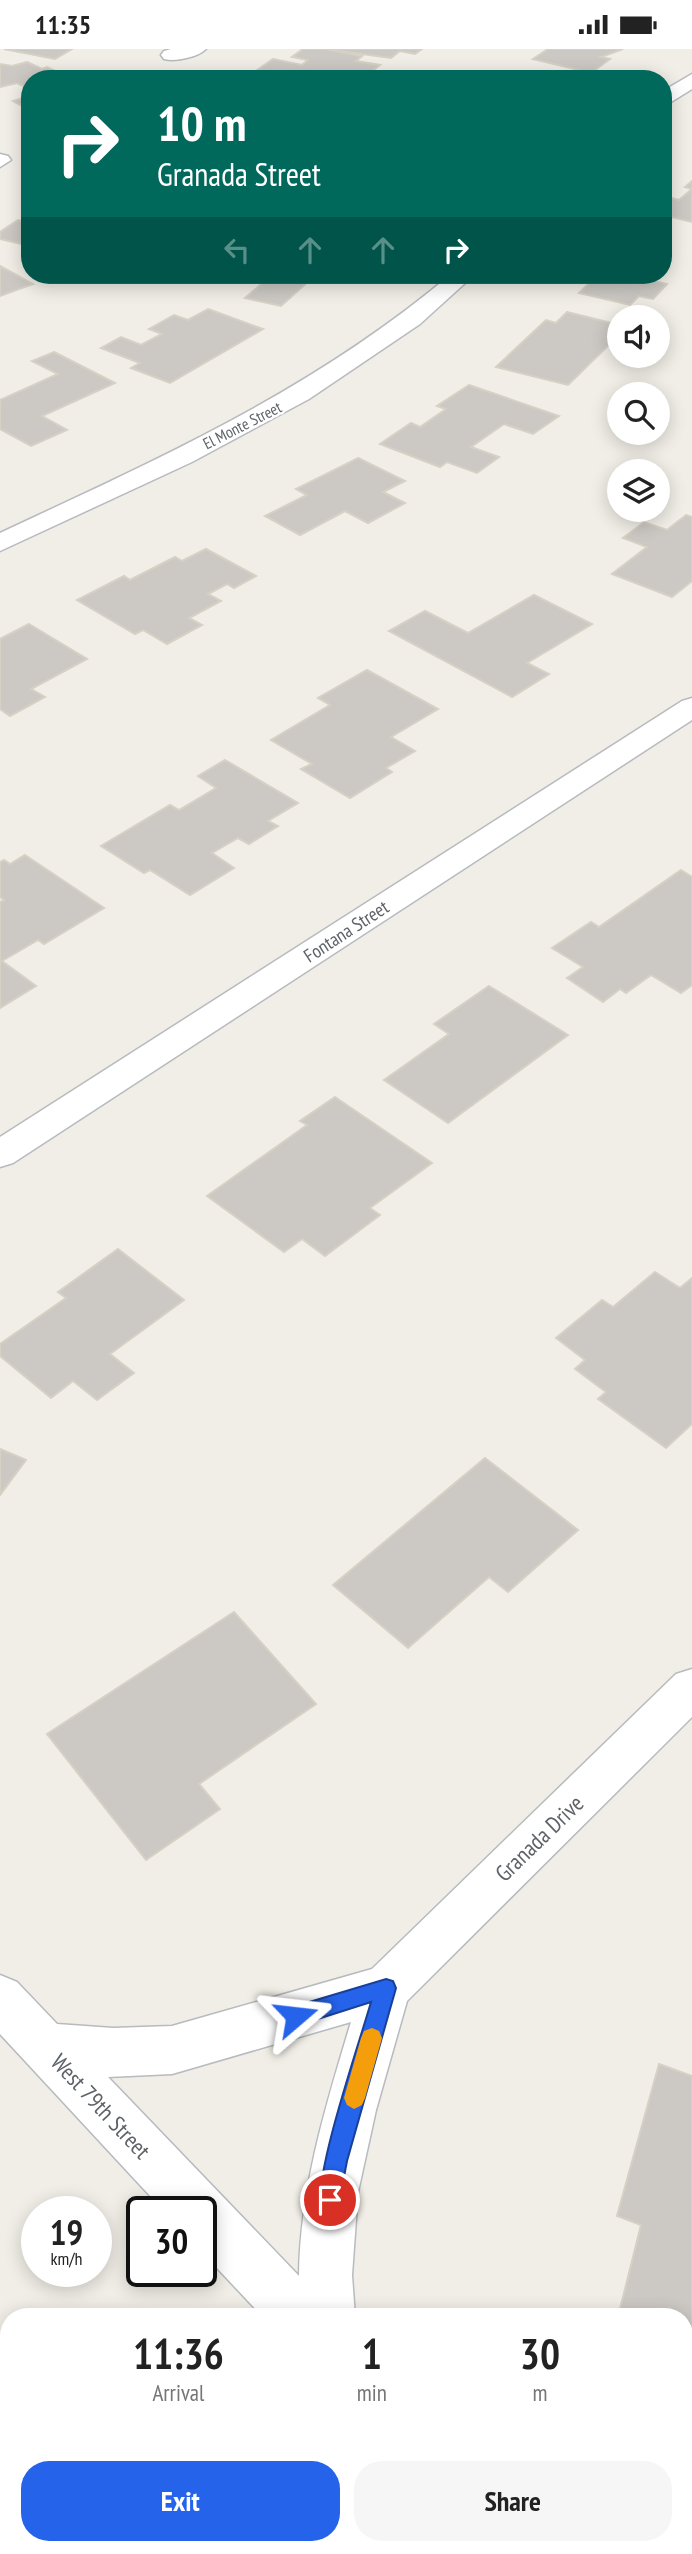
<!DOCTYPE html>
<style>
body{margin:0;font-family:"PT Sans Narrow",sans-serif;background:#f6f6f6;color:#222;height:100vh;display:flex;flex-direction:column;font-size:26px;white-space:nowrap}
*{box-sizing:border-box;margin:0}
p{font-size:23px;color:#767676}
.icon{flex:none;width:38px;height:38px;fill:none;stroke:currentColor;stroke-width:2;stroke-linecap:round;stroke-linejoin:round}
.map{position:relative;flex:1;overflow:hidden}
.details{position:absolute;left:0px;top:2259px;width:693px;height:247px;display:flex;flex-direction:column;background:#fff;border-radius:28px 28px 0 0;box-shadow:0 4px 18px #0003}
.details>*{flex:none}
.top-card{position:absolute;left:21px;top:21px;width:651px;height:214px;border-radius:28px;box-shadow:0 4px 18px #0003;background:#00695c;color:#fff;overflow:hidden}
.controls{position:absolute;left:607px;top:256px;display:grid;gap:14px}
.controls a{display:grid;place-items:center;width:63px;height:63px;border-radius:50%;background:#fff;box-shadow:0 4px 18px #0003;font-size:35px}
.speed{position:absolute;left:21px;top:2147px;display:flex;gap:14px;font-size:35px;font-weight:700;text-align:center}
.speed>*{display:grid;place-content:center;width:91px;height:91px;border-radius:50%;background:#fff;box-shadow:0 4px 18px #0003;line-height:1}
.speed small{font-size:18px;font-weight:400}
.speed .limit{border:4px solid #111;border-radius:10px;background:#fff;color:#111}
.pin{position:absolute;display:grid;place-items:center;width:60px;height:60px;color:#fff;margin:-30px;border:4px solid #fff;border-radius:50%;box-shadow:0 2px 7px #0007}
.me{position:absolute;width:77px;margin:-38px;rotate:73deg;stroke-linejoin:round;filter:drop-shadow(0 0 5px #0008)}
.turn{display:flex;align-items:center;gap:24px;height:147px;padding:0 21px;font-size:32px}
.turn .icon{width:91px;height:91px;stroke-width:2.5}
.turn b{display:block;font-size:49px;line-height:60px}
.lanes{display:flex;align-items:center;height:66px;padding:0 21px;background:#0003;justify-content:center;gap:35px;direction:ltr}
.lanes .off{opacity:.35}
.eta{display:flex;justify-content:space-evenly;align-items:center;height:119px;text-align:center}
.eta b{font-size:42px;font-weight:700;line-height:49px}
.primary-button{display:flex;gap:14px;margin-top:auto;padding:14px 21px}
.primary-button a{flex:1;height:80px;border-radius:28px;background:#2563eb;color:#fff;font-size:28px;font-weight:700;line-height:80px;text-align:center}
.primary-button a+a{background:#f6f6f6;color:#222}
.status{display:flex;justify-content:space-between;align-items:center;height:49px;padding:0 35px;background:#fff;direction:ltr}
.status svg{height:19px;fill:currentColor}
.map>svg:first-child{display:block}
.building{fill:#ccc9c4;stroke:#d6d0c5;stroke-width:2}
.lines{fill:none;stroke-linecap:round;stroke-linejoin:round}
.minor-casing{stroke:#b7babe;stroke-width:3}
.minor{fill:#fff;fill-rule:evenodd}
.route{fill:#2563eb;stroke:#184099;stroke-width:2}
.slow{fill:#f59e0b}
.labels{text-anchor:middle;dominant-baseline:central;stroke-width:5;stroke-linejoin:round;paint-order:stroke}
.far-street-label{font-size:16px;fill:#5e6368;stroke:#fff}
.street-label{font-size:19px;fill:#5e6368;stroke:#fff}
.near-street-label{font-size:23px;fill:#5e6368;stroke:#fff}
</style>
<div class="status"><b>11:35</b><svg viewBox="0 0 49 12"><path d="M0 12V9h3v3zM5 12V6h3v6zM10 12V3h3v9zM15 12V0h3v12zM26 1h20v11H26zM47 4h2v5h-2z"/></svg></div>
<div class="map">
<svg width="692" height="2505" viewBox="0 0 692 2505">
<rect width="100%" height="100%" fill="#f1eee7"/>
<g class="building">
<polygon points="4,0 72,0 55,10"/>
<polygon points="303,0 325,0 362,7 356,12 380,16 363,30 280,30 253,24 273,10 302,16 308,11 292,8"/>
<polygon points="325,0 422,0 415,5 400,2 391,9"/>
<polygon points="548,0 623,0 601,8 610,10 591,24 533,10"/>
<polygon points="27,13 42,20 47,18 72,30 30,30 30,40 17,34 0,38 0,15 12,17"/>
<polygon points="520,22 554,30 509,30"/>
<polygon points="30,47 30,61 13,52"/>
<polygon points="692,132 692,173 663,166 663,152 668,148 679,151 692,140 685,138"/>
<polygon points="18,171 30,174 30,197 0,190 0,183"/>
<polygon points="0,217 33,235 0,247"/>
<polygon points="272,226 336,226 328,233 312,229 281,257 245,249"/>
<polygon points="598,226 655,226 650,231 667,235 653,250 639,247 630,256 579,244"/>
<polygon points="208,260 263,280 170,334 131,319 140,314 101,299 121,288 141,296 162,285 149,280 174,266 188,271"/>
<polygon points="567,263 620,276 620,285 568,336 496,318 546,271 556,274"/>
<polygon points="54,303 115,334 42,367 67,381 31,397 0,380 0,351 58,325 32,312"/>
<polygon points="469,336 559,367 533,385 504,375 471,398 499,408 477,424 447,413 440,418 380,395 411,374 420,378 446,360 437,357"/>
<polygon points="358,409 405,432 383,443 405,454 368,474 345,462 300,486 265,467 307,446 296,440"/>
<polygon points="686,466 692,468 692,532 672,548 612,525 647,498 623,489 644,473 667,481"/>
<polygon points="206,500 256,527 234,539 227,535 208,545 221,552 189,569 202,576 167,595 143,581 135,585 77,551 124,527 130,531 175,508 182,512"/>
<polygon points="534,546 592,575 527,614 549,625 512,648 389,582 425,562 468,584"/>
<polygon points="29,575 87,610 31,640 45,648 10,667 0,660 0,590"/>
<polygon points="367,621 438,660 391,688 415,702 386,719 392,723 350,749 301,720 312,715 271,691 330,656 318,649"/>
<polygon points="225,711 298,754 268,772 278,777 249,795 238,789 212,804 234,819 190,846 150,821 144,824 101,797 170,756 179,761 216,739 198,727"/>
<polygon points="25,806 104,859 44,895 38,891 2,912 36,937 0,959 0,853 4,851 0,848 0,813 4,811 10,815"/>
<polygon points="681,821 692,828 692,936 681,944 651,926 626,944 620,940 603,953 567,929 583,918 552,899 591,873 599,878"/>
<polygon points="489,937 568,986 448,1074 384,1031 449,985 434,975"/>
<polygon points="335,1048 432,1114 370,1159 380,1166 325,1207 302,1190 284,1203 207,1147 307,1076 300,1072"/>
<polygon points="118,1200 184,1251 110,1305 134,1324 97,1351 73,1332 51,1349 0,1307 0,1295 66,1249 58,1243"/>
<polygon points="655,1223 680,1239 692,1229 692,1375 666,1399 598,1350 606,1343 575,1320 585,1311 556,1289 602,1251 613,1258"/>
<polygon points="0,1400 26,1411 0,1446"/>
<polygon points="485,1409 578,1481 508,1543 489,1528 408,1599 333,1536"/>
<polygon points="234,1563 316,1655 199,1735 220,1760 146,1811 47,1685"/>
<polygon points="659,2015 692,2027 692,2318 684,2316 684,2268 618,2268 641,2176 617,2167"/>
<polygon points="61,2497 104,2497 111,2505 54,2505"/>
</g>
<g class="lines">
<defs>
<g id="minor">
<path d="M171,0h35c-8,8 -30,13 -42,10l-3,-4 3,-4z"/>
<polygon points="692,25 692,40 663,58 663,42"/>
<polygon points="0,105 8,107 11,111 0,118"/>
<path d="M450,226h24l-54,49 -111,75 -117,63 -192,89v-18c162,-76 312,-142 450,-258z"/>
<polygon points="692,649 692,671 13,1114 0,1118 0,1088 682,652"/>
<path d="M692,1620v48l-285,284 -31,109 -18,82 -6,83 3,42h-92l-62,-66v-39h-36l-165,-178v-59l17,7 40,42 56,4 59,-2 200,-57 304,-295zM351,1973c-25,83 -51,166 -52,254l-191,-199 64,-3z"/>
<polygon points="488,2497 551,2497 554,2505 492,2505"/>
</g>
</defs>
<use href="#minor" class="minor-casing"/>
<use href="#minor" class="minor"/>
</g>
<path class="route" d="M386,1930l7,2 3,7 -49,173 -9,47 -8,3 -8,-3c-11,-26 39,-170 49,-206l-75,24 -7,-3 -3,-7 3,-7 7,-3z"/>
<polygon class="slow" points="372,1979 379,1982 382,1989 365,2049 362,2056 354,2060 347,2056 344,2049 361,1989 364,1982"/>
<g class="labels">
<g class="far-street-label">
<text transform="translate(242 376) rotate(-27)">El Monte Street</text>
</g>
<g class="street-label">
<text transform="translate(346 882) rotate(-33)">Fontana Street</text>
</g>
<g class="near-street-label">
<text transform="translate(539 1789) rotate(-44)">Granada Drive</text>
<text transform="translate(101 2057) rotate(47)">West 79th Street</text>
</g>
</g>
</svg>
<div class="controls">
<a><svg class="icon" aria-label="sound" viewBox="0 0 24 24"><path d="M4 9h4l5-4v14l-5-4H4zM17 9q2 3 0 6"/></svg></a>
<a><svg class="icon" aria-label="search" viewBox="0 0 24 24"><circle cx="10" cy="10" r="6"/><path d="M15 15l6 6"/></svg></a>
<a><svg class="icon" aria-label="layers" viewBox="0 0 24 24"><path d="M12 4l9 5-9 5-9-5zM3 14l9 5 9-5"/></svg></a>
</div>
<div class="speed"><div>19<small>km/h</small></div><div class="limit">30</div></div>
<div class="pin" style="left:330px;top:2151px;background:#d93025"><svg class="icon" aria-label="arrive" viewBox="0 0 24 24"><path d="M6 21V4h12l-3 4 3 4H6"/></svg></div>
<svg class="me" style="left:296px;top:1967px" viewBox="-20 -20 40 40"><path d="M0-17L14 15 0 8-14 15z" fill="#2563eb" stroke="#fff" stroke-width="4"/></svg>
<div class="top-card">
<div class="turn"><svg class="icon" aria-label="right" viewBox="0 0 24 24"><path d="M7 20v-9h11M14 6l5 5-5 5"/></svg><div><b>10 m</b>Granada Street</div></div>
<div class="lanes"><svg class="icon off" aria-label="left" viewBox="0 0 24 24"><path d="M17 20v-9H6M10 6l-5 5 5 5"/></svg><svg class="icon off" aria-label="ahead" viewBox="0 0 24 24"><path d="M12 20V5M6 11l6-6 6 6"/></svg><svg class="icon off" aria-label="ahead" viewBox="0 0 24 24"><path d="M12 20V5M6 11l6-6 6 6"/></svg><svg class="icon" aria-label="right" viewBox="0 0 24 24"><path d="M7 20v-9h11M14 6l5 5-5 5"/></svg></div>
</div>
<section class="details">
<div class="eta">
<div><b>11:36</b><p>Arrival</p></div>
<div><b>1</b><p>min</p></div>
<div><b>30</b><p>m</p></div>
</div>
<div class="primary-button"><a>Exit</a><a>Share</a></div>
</section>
</div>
